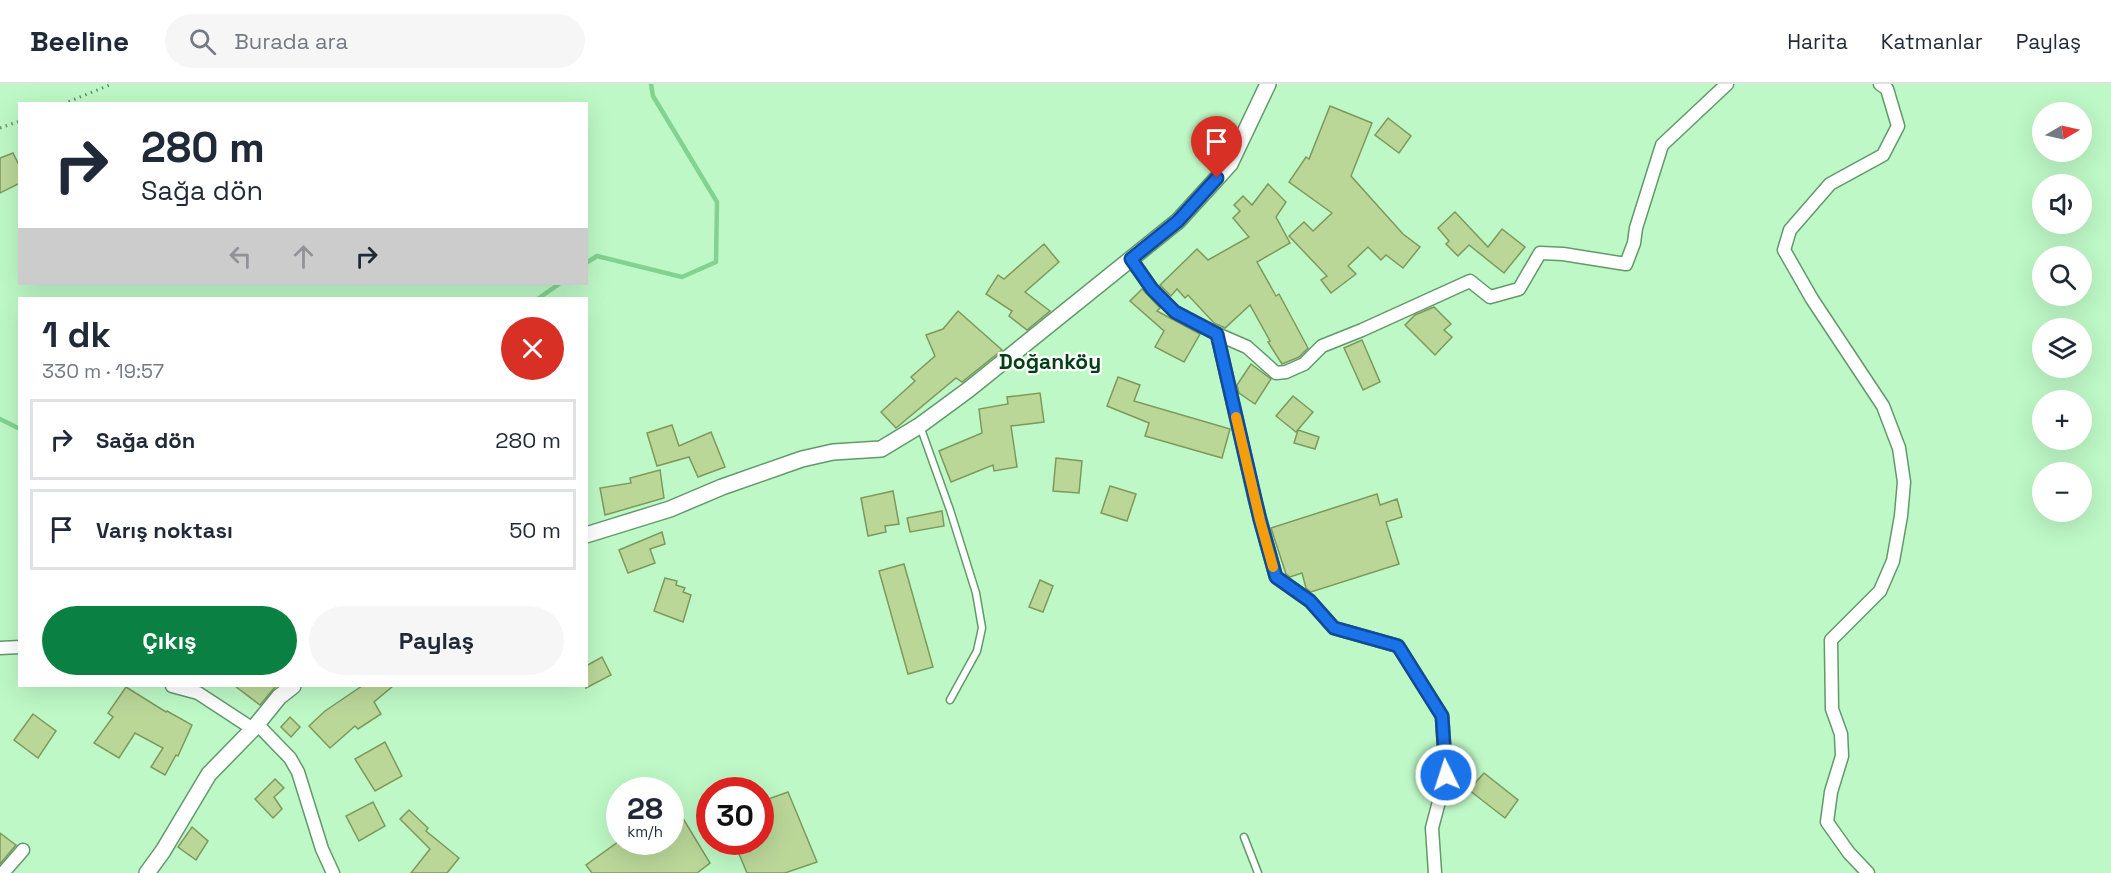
<!DOCTYPE html>
<html lang="tr">
<meta charset="utf-8">
<style>
body{margin:0;font-family:"Space Grotesk",sans-serif;background:#f6f6f7;color:#1f2937;height:100vh;display:flex;flex-direction:column;font-size:22px;white-space:nowrap}
*{box-sizing:border-box;margin:0}
p{font-size:20px;color:#747a83}
.icon{flex:none;width:33px;height:33px;fill:none;stroke:currentColor;stroke-width:2;stroke-linecap:round;stroke-linejoin:round}
.map{position:relative;flex:1;overflow:hidden}
.panel{position:absolute;left:18px;top:213px;width:570px;height:390px;display:flex;flex-direction:column;background:#fff;border-radius:0px;box-shadow:0 6px 24px #0002}
.panel>*{flex:none}
.banner{position:absolute;left:18px;top:18px;width:570px;height:183px;border-radius:0px;box-shadow:0 6px 24px #0002;background:#fff;color:#1f2937;overflow:hidden}
.needle{width:39px;rotate:81deg}
.fabs{position:absolute;left:2032px;top:18px;display:grid;gap:12px}
.fabs a{display:grid;place-items:center;width:60px;height:60px;border-radius:50%;background:#fff;box-shadow:0 6px 24px #0002;font-size:30px}
.speed{position:absolute;left:606px;top:693px;display:flex;gap:12px;font-size:30px;font-weight:700;text-align:center}
.speed>*{display:grid;place-content:center;width:78px;height:78px;border-radius:50%;background:#fff;box-shadow:0 6px 24px #0002;line-height:1}
.speed small{font-size:15px;font-weight:400}
.speed .limit{border:9px solid #d22;background:#fff;color:#111}
.pin{position:absolute;display:grid;place-items:center;width:51px;height:51px;color:#fff;margin:-62px -26px;border-radius:50% 50% 50% 0;rotate:-45deg;box-shadow:0 0 6px #0007}
.pin .icon{rotate:45deg}
.me{position:absolute;width:66px;margin:-33px;rotate:356deg;stroke-linejoin:round;filter:drop-shadow(0 0 4px #0008)}
.turn{display:flex;align-items:center;gap:21px;height:126px;padding:0 24px;font-size:27px}
.turn .icon{width:78px;height:78px;stroke-width:2.5}
.turn b{display:block;font-size:42px;line-height:51px}
.lanes{display:flex;align-items:center;height:57px;padding:0 24px;background:#0003;justify-content:center;gap:30px;direction:ltr}
.lanes .off{opacity:.35}
.round{display:grid;place-items:center;flex:none;width:63px;height:63px;border-radius:32px;background:#f6f6f7}
.summary{display:flex;align-items:center;justify-content:space-between;height:102px;padding:0 24px}
h1{font-size:36px;font-weight:700;line-height:45px}
.button{display:flex;gap:12px;margin-top:auto;padding:12px 24px}
.button a{flex:1;height:69px;border-radius:36px;background:#0b8043;color:#fff;font-size:24px;font-weight:700;line-height:69px;text-align:center}
.button a+a{background:#f6f6f7;color:#1f2937}
ul{padding:0;list-style:none}
li{display:flex;align-items:center;gap:18px;height:81px;margin:0 12px 9px;padding:0 12px;border:3px solid #e0e1e3;border-radius:0px}
li div{flex:1}
li b{display:block;font-size:22px}
li em{font-style:normal}
header{display:flex;align-items:center;gap:36px;box-sizing:border-box;height:84px;padding:0 30px;background:#fff;border-bottom:2px solid #e0e1e3}
header strong{font-size:28px}
nav{display:flex;gap:33px;margin-inline-start:auto;font-size:21px}
.search{width:420px;height:54px;background:#f6f6f7;display:flex;align-items:center;gap:15px;box-sizing:border-box;padding:0 21px;border-radius:33px;color:#747a83;font-size:22px}
.map>svg:first-child{display:block}
.lines{fill:none;stroke-linecap:round;stroke-linejoin:round}
.stream{stroke:#82d290;stroke-width:4.5}
.building{fill:#bad798;stroke:#7d995c;stroke-width:1.5}
.service-casing{stroke:#62996b;stroke-width:9}
.minor-casing{stroke:#62996b;stroke-width:15}
.tertiary-casing{stroke:#62996b;stroke-width:18}
.path{stroke:#658e6b;stroke-width:3;stroke-dasharray:1.5 4.5;stroke-linecap:butt}
.service{stroke:#fff;stroke-width:6}
.minor{stroke:#fff;stroke-width:12}
.tertiary{stroke:#fff;stroke-width:15}
.route-casing{stroke:#114b97;stroke-width:15}
.route{stroke:#1a73e8;stroke-width:10}
.slow{stroke:#f59e0b;stroke-width:10}
.labels{text-anchor:middle;dominant-baseline:central;stroke-width:4.5;stroke-linejoin:round;paint-order:stroke}
.quarter-label{font-size:21px;font-weight:bold;fill:#023f16;stroke:#fff}
</style>
<header>
<strong>Beeline</strong>
<div class="search"><svg class="icon" aria-label="search" viewBox="0 0 24 24"><circle cx="10" cy="10" r="6"/><path d="M15 15l6 6"/></svg>Burada ara</div>
<nav><a>Harita</a><a>Katmanlar</a><a>Paylaş</a></nav>
</header>
<div class="map">
<svg width="2111" height="789" viewBox="0 0 2111 789">
<rect width="100%" height="100%" fill="#bef8c6"/>
<g class="lines">
<g class="stream">
<polyline points="586,179 597,172 682,193 716,178 717,118 653,12 651,0"/>
<polyline points="539,214 559,200"/>
<polyline points="0,335 20,345"/>
</g>
</g>
<g class="building">
<polygon points="1330,22 1372,39 1351,92 1403,150 1420,163 1403,184 1386,171 1381,176 1368,163 1348,182 1356,190 1331,209 1321,196 1327,192 1289,152 1304,138 1313,147 1332,129 1289,98 1306,73 1309,75"/>
<polygon points="1388,34 1411,52 1399,69 1375,51"/>
<polygon points="13,69 20,83 20,99 0,109 0,74"/>
<polygon points="1268,100 1286,118 1276,133 1290,159 1257,178 1276,212 1279,210 1308,264 1299,273 1282,280 1268,258 1270,257 1250,221 1225,244 1214,239 1188,211 1185,214 1177,205 1171,212 1160,201 1197,165 1208,176 1249,153 1233,134 1240,127 1234,121 1243,112 1252,121"/>
<polygon points="1455,128 1488,163 1502,145 1525,163 1504,189 1469,161 1458,172 1446,160 1449,157 1438,144"/>
<polygon points="1044,160 1059,178 1025,208 1050,227 1027,246 1009,232 1012,227 986,210 998,191 1004,195"/>
<polygon points="1142,205 1160,224 1157,227 1200,250 1184,278 1155,263 1164,247 1130,217"/>
<polygon points="1434,223 1451,240 1444,246 1452,253 1435,271 1405,241 1415,231"/>
<polygon points="958,227 1002,266 962,298 956,294 896,344 881,328 915,297 911,293 935,272 926,251 943,245"/>
<polygon points="1362,256 1380,298 1363,306 1344,264"/>
<polygon points="1251,280 1271,295 1255,320 1239,309 1237,301"/>
<polygon points="1118,293 1140,301 1134,317 1230,345 1222,374 1145,352 1149,339 1107,322"/>
<polygon points="1040,309 1044,338 1011,342 1017,383 994,387 993,381 951,398 939,367 982,349 979,325 1008,320 1007,313"/>
<polygon points="1293,312 1313,328 1296,348 1276,332"/>
<polygon points="672,341 679,362 711,348 725,383 698,393 689,373 657,382 647,349"/>
<polygon points="1298,346 1319,353 1315,365 1294,359"/>
<polygon points="1056,374 1082,377 1079,409 1053,407"/>
<polygon points="660,386 664,414 605,431 600,404 631,399 630,394"/>
<polygon points="1110,402 1136,410 1127,437 1101,429"/>
<polygon points="893,407 899,440 885,442 886,448 868,452 861,414"/>
<polygon points="1377,410 1380,421 1397,415 1402,433 1386,438 1399,480 1311,508 1306,504 1302,489 1290,493 1286,490 1271,444"/>
<polygon points="942,427 944,442 910,448 907,434"/>
<polygon points="662,448 665,460 650,465 655,479 628,489 619,466"/>
<polygon points="904,480 933,583 908,590 879,487"/>
<polygon points="665,494 677,497 676,501 685,504 683,508 691,511 683,538 654,527"/>
<polygon points="1040,496 1053,502 1043,528 1029,523"/>
<polygon points="602,573 611,591 586,604 586,582"/>
<polygon points="235,602 276,602 260,621"/>
<polygon points="362,602 393,602 374,618 381,630 358,645 355,642 330,664 309,642 325,627"/>
<polygon points="126,603 166,628 167,627 192,641 178,672 176,671 165,691 151,683 163,664 135,649 119,674 94,659 113,633 108,629"/>
<polygon points="33,630 56,647 38,674 14,656"/>
<polygon points="290,633 300,643 291,653 281,643"/>
<polygon points="385,658 402,692 375,707 355,675"/>
<polygon points="1484,689 1518,716 1505,734 1469,706"/>
<polygon points="275,695 284,704 274,713 282,725 273,734 255,715"/>
<polygon points="788,708 817,778 785,789 747,789 734,758 760,758 760,718"/>
<polygon points="670,713 710,779 697,789 592,789 586,781 618,758 670,758"/>
<polygon points="373,718 385,742 359,757 346,732"/>
<polygon points="409,726 428,744 426,747 459,774 447,789 411,789 430,765 400,735"/>
<polygon points="192,743 208,757 196,776 178,763"/>
<polygon points="0,749 16,761 0,780"/>
</g>
<g class="lines">
<defs>
<g id="service">
<polyline points="920,342 950,426 976,509 982,544 977,567 950,616"/>
<polyline points="1244,753 1258,789"/>
</g>
<g id="minor">
<polyline points="1131,175 1152,205 1175,228 1217,250 1255,416 1276,493 1310,517 1334,544 1398,562 1442,632 1446,691 1432,744 1435,789"/>
<polyline points="1217,250 1247,263 1276,289 1286,288 1304,280 1322,262 1362,246 1470,197 1490,213 1519,205 1540,169 1563,170 1626,180 1634,159 1636,144 1662,61 1727,0"/>
<polyline points="0,564 20,563"/>
<polyline points="172,602 198,609 253,645"/>
<polyline points="257,640 290,674 298,688 322,765 333,789"/>
<polyline points="3,789 23,766"/>
<polyline points="1868,789 1849,769 1827,738 1831,708 1842,672 1841,650 1832,625 1831,556 1880,507 1893,477 1901,432 1904,398 1899,364 1883,322 1812,215 1784,166 1790,146 1830,100 1883,71 1898,42 1887,5 1880,0"/>
</g>
<g id="tertiary">
<polyline points="586,451 670,425 722,403 802,375 833,368 881,365 919,342 968,306 1178,137 1230,80 1268,0"/>
<polyline points="147,789 163,767 209,690 253,645 279,613 293,602"/>
</g>
</defs>
<use href="#service" class="service-casing"/>
<use href="#minor" class="minor-casing"/>
<use href="#tertiary" class="tertiary-casing"/>
<g class="path">
<polyline points="63,20 112,0"/>
<polyline points="0,44 20,37"/>
</g>
<use href="#service" class="service"/>
<use href="#minor" class="minor"/>
<use href="#tertiary" class="tertiary"/>
</g>
<g class="lines">
<defs>
<polyline id="route" points="1217,94 1178,137 1131,175 1152,205 1175,228 1217,250 1260,436 1276,493 1310,517 1334,544 1398,562 1442,632 1446,691"/>
</defs>
<use href="#route" class="route-casing"/>
<use href="#route" class="route"/>
<polyline class="slow" points="1236,333 1260,436 1273,483"/>
</g>
<g class="labels">
<g class="quarter-label">
<text x="1050" y="277">Doğanköy</text>
</g>
</g>
</svg>
<div class="fabs">
<a><svg class="needle" viewBox="-14 -14 28 28"><path d="M0-13l5 13h-10z" fill="#e53935"/><path d="M0 13l5-13h-10z" fill="#747a83"/></svg></a>
<a><svg class="icon" aria-label="sound" viewBox="0 0 24 24"><path d="M4 9h4l5-4v14l-5-4H4zM17 9q2 3 0 6"/></svg></a>
<a><svg class="icon" aria-label="search" viewBox="0 0 24 24"><circle cx="10" cy="10" r="6"/><path d="M15 15l6 6"/></svg></a>
<a><svg class="icon" aria-label="layers" viewBox="0 0 24 24"><path d="M12 4l9 5-9 5-9-5zM3 14l9 5 9-5"/></svg></a>
<a>+</a>
<a>−</a>
</div>
<div class="speed"><div>28<small>km/h</small></div><div class="limit">30</div></div>
<div class="pin" style="left:1217px;top:94px;background:#d93025"><svg class="icon" aria-label="arrive" viewBox="0 0 24 24"><path d="M6 21V4h12l-3 4 3 4H6"/></svg></div>
<svg class="me" style="left:1446px;top:691px" viewBox="-20 -20 40 40"><circle r="17" fill="#1a73e8" stroke="#fff" stroke-width="3"/><path d="M0-11L8 9 0 5-8 9z" fill="#fff"/></svg>
<div class="banner">
<div class="turn"><svg class="icon" aria-label="right" viewBox="0 0 24 24"><path d="M7 20v-9h11M14 6l5 5-5 5"/></svg><div><b>280 m</b>Sağa dön</div></div>
<div class="lanes"><svg class="icon off" aria-label="left" viewBox="0 0 24 24"><path d="M17 20v-9H6M10 6l-5 5 5 5"/></svg><svg class="icon off" aria-label="ahead" viewBox="0 0 24 24"><path d="M12 20V5M6 11l6-6 6 6"/></svg><svg class="icon" aria-label="right" viewBox="0 0 24 24"><path d="M7 20v-9h11M14 6l5 5-5 5"/></svg></div>
</div>
<section class="panel">
<div class="summary"><div><h1>1 dk</h1><p>330 m · 19:57</p></div><a class="round" style="background:#d93025;color:#fff"><svg class="icon" aria-label="close" viewBox="0 0 24 24"><path d="M6 6l12 12M18 6L6 18"/></svg></a></div>
<ul>
<li><svg class="icon" aria-label="right" viewBox="0 0 24 24"><path d="M7 20v-9h11M14 6l5 5-5 5"/></svg><div><b>Sağa dön</b></div><em>280 m</em></li>
<li><svg class="icon" aria-label="arrive" viewBox="0 0 24 24"><path d="M6 21V4h12l-3 4 3 4H6"/></svg><div><b>Varış noktası</b></div><em>50 m</em></li>
</ul>
<div class="button"><a>Çıkış</a><a>Paylaş</a></div>
</section>
</div>
